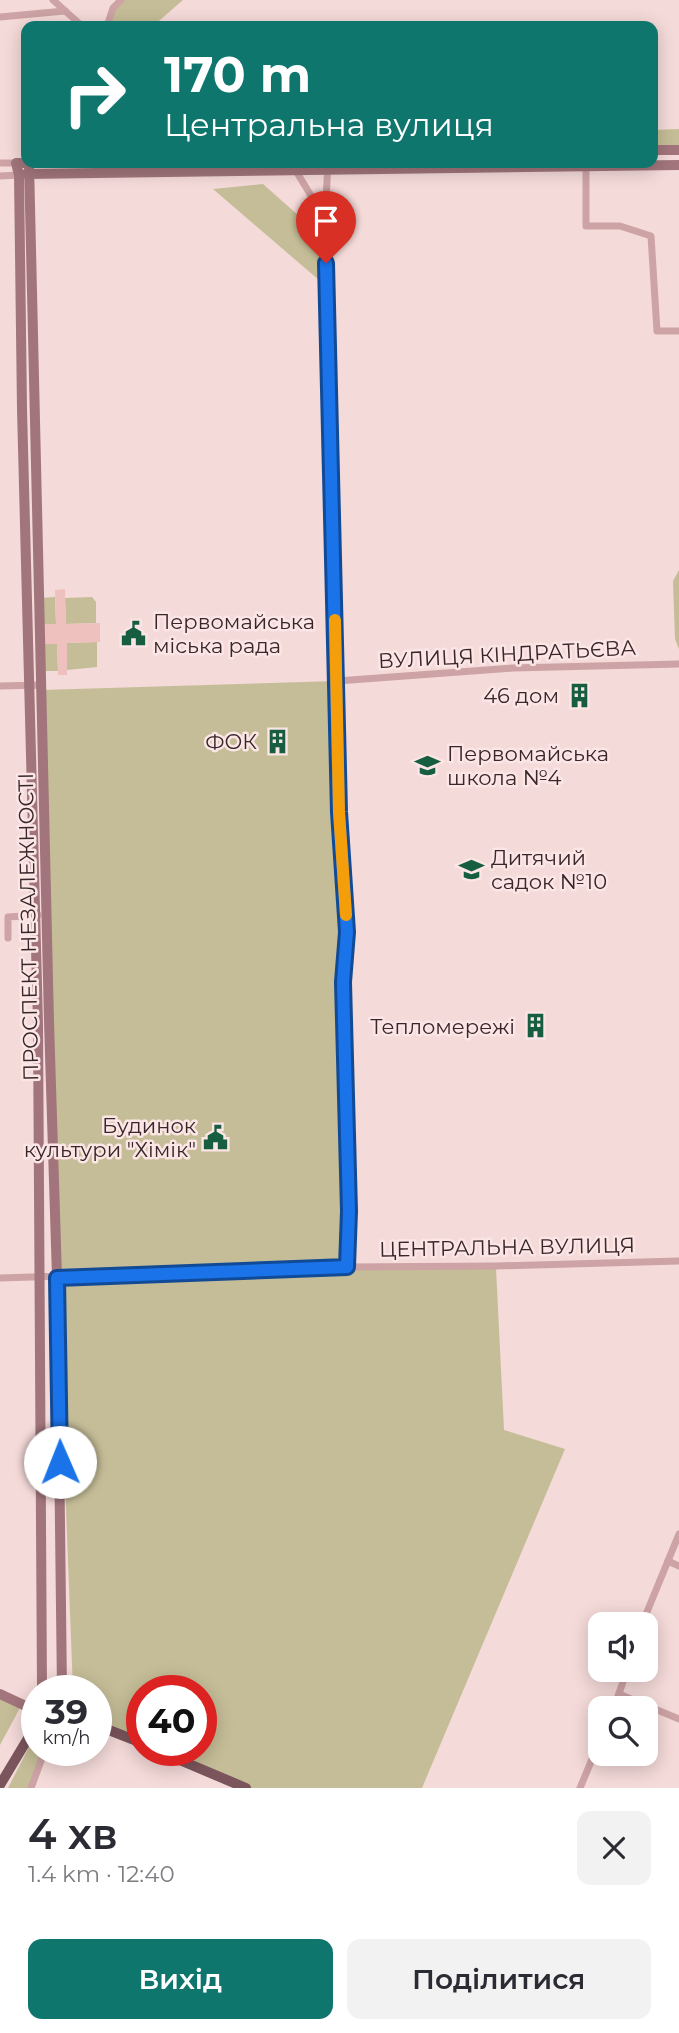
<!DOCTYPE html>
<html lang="uk">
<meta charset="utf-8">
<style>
body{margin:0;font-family:Montserrat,sans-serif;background:#f2f2f3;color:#2b2b33;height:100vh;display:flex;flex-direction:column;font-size:26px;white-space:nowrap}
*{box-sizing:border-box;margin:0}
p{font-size:23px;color:#7c7c81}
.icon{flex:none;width:38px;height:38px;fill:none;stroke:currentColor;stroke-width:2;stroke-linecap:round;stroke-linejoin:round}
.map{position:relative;height:1788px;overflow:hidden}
.panel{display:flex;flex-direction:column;background:#fff;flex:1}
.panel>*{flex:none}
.hud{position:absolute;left:21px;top:21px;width:637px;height:147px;border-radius:14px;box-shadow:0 4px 18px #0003;background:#0f766e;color:#fff;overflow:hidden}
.controls{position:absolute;left:588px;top:1612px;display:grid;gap:14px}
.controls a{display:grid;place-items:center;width:70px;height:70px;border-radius:14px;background:#fff;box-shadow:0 4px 18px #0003;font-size:35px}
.speed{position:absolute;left:21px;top:1675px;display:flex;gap:14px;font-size:35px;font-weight:700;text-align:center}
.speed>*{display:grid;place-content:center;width:91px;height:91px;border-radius:50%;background:#fff;box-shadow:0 4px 18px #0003;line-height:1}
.speed small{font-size:18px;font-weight:400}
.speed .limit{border:10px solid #d22;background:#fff;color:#111}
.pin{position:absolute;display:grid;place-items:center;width:60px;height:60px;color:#fff;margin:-72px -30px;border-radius:50% 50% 50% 0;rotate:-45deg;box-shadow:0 0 7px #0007}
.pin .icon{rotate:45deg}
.me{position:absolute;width:77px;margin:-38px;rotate:359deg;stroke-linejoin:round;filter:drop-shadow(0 0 5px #0008)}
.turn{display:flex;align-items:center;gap:24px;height:147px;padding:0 28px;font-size:32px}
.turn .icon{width:91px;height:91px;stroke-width:2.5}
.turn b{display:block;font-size:49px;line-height:60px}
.round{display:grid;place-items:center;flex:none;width:74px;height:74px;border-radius:14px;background:#f2f2f3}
.headline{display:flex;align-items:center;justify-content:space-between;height:119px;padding:0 28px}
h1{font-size:42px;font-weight:600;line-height:52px}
.cta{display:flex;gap:14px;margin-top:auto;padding:14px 28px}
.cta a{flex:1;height:80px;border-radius:14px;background:#0f766e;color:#fff;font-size:28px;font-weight:600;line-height:80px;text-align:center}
.cta a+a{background:#f2f2f3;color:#2b2b33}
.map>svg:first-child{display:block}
.green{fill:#c5bd97}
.plaza{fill:#eec1be}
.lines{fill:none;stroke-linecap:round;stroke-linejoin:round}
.street{stroke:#cda3a5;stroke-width:7}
.secondary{stroke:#a1757b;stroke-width:10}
.primary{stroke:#7b555c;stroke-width:10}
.route-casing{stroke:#114b97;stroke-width:18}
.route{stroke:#1a73e8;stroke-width:12}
.slow{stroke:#f59e0b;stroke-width:12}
.labels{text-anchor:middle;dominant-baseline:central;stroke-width:5;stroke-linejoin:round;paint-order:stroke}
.poi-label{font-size:21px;fill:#382629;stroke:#fbe6e5;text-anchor:end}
.street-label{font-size:21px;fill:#382629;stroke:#fbe6e5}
</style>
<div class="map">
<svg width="679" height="1788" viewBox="0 0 679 1788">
<rect width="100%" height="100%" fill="#f4dad9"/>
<g class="green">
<polygon points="121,0 183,0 153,26 107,26"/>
<polygon points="679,129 679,150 653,150 653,130"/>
<polygon points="263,184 326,240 327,287 213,189"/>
<polygon points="679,570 679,649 675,639 673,581"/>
<polygon points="55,597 56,624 40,625 39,598"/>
<polygon points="92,597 96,602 96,623 66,624 65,598"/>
<polygon points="97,642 97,667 67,670 66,643"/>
<polygon points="57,643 58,671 42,671 41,644"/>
<polygon points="337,681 347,1267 496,1268 504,1430 565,1449 422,1788 246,1788 156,1750 201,1750 201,1690 142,1690 142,1743 96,1725 96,1690 73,1690 57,1277 42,690"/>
<polygon points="0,1694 22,1704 0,1745"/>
<polygon points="37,1745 37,1750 45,1750 31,1788 8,1788 29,1747"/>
</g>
<polygon class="plaza" points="65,589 66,624 100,623 100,642 67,643 67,675 58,675 57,644 41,644 40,625 56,624 55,590"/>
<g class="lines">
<g class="street">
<polyline points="53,0 82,26"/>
<polyline points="0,17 65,11"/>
<polyline points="107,26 113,8 121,0"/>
<polyline points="0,163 16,163"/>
<polyline points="297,163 296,171 324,217"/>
<polyline points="328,163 325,219 339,820 347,932 343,982 349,1211 347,1267"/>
<polyline points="586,163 586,226 620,226 651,236 657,331 679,331"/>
<polyline points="0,176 19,175"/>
<polyline points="337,681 513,668 679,664"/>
<polyline points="0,686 42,685 42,688"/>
<polyline points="8,938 8,917 38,915"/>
<polyline points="0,1278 347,1267 496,1266 679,1261"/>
<polyline points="668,1561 679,1566"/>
<polyline points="642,1624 679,1534"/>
<polyline points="619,1694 679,1719"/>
<polyline points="614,1708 627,1670"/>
<polyline points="31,1788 45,1750"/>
<polyline points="580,1788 600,1740"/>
</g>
<g class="secondary">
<polyline points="653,150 679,150"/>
<polyline points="26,174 679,165"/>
<polyline points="42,1690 38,1024 22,409 19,175 16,163 29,163 49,1022 57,1277 62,1690"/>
<polyline points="0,1694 30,1708"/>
</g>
<g class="primary">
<polyline points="96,1725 142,1743"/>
<path d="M33,1730c-7,-10 -6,-21 4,-29"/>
<polyline points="156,1750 246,1788"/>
<polyline points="0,1785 33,1730"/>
</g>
</g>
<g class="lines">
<defs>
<polyline id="route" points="60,1462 57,1278 347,1267 349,1211 343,982 347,932 339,812 326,263"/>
</defs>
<use href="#route" class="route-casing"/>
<use href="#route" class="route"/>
<polyline class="slow" points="335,620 339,812 346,915"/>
</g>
<defs>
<symbol id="civic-bare" viewBox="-9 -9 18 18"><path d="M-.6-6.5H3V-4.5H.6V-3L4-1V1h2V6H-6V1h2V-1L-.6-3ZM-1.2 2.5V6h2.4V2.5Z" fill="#175d3f" stroke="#fbe6e5" stroke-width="2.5" paint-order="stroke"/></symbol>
<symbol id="building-bare" viewBox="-9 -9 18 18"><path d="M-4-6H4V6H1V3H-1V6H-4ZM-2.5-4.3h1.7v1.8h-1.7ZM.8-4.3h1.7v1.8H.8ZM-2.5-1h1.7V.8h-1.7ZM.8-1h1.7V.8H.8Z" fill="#175d3f" stroke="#fbe6e5" stroke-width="2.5" paint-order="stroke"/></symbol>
<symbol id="school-bare" viewBox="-9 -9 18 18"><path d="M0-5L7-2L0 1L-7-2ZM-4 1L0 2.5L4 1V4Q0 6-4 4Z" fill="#175d3f" stroke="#fbe6e5" stroke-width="2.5" paint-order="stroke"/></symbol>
</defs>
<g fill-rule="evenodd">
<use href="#civic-bare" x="116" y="616" width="35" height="35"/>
<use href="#building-bare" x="562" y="678" width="35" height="35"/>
<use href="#building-bare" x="260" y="724" width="35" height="35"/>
<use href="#school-bare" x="410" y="748" width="35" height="35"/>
<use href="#school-bare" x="454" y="852" width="35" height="35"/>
<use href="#building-bare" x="518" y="1008" width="35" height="35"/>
<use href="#civic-bare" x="198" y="1120" width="35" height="35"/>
</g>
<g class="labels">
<g class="poi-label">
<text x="153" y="621" text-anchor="start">Первомайська<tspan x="153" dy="24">мiська рада</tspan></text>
<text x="559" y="695">46 дом</text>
<text x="257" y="741">ФОК</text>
<text x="447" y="753" text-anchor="start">Первомайська<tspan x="447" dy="24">школа №4</tspan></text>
<text x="491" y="857" text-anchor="start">Дитячий<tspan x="491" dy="24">садок №10</tspan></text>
<text x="515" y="1026">Тепломережі</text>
<text x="196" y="1125">Будинок<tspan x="196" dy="24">культури "Хімік"</tspan></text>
</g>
<g class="street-label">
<text transform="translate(507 654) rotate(-3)">ВУЛИЦЯ КІНДРАТЬЄВА</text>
<text transform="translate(28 927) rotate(-91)">ПРОСПЕКТ НЕЗАЛЕЖНОСТІ</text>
<text transform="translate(507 1247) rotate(-1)">ЦЕНТРАЛЬНА ВУЛИЦЯ</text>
</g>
</g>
</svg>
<div class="controls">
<a><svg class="icon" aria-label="sound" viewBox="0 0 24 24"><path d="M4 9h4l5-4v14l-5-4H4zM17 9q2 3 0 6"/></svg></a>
<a><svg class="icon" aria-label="search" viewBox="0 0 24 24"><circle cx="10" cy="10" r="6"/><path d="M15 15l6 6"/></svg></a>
</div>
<div class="speed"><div>39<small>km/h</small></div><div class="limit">40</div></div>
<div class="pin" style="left:326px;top:263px;background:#d93025"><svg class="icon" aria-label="arrive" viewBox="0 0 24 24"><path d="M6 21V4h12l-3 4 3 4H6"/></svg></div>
<svg class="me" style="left:60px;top:1462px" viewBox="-20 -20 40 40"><circle r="19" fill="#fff"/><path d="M0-13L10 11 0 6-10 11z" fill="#1a73e8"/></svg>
<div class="hud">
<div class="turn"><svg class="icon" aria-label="right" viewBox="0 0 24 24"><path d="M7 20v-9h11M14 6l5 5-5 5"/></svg><div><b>170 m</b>Центральна вулиця</div></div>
</div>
</div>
<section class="panel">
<div class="headline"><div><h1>4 хв</h1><p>1.4 km · 12:40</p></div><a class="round"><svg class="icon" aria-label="close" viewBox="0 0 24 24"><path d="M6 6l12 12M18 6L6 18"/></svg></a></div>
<div class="cta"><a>Вихід</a><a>Поділитися</a></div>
</section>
